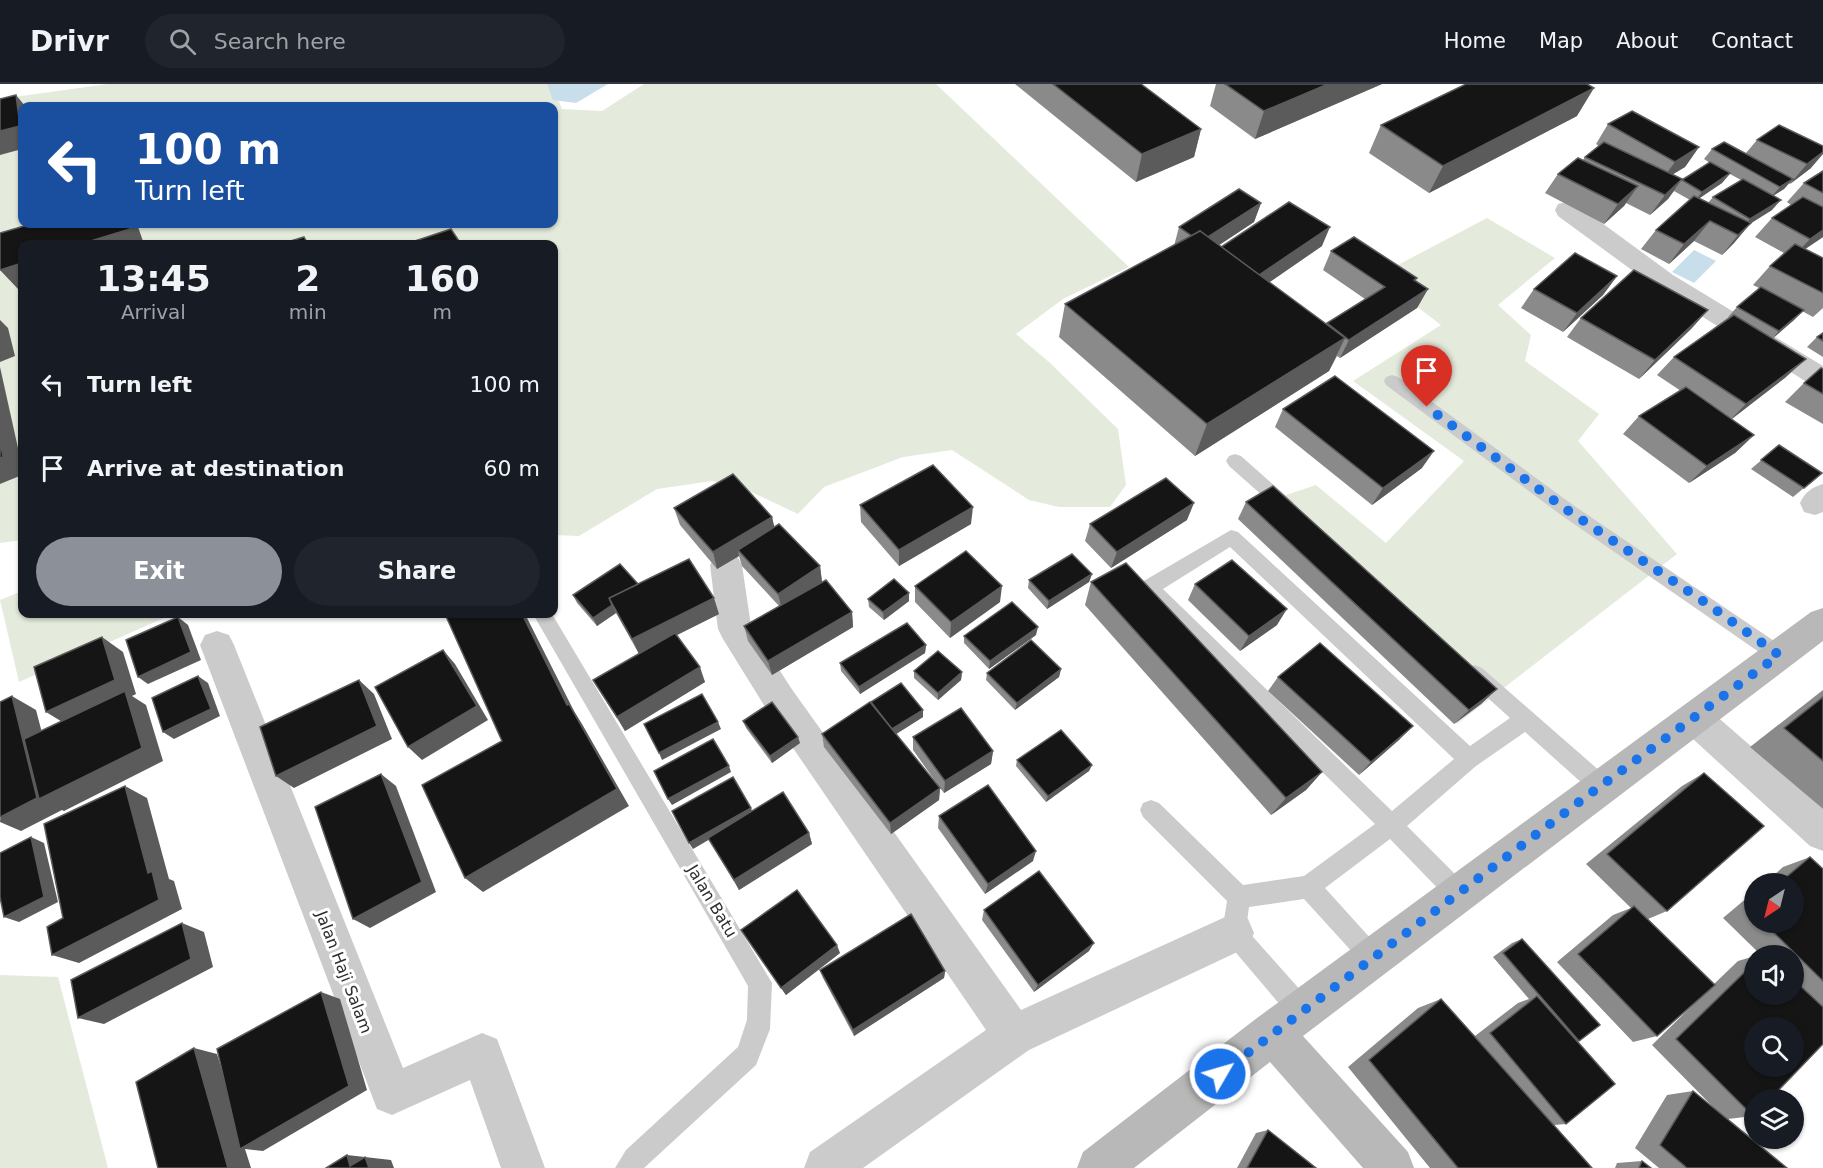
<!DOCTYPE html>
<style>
body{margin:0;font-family:"DejaVu Sans",sans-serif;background:#20242c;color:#f1f3f6;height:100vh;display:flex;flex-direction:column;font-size:22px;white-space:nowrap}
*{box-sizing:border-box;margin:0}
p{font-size:20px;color:#9ea1a6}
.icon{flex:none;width:33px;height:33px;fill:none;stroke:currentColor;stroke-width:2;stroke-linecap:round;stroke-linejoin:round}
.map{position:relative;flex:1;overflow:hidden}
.side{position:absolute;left:18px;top:156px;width:540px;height:378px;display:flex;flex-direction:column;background:#171b24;border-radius:12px;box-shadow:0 2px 4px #0004}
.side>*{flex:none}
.hud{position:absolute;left:18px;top:18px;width:540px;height:126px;border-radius:12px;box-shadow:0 2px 4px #0004;background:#1a4fa0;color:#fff;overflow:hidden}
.needle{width:39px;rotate:215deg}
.controls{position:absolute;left:1744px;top:789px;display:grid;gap:12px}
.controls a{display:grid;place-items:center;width:60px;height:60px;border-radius:50%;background:#171b24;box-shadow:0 2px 4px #0004;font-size:30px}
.pin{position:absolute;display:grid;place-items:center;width:51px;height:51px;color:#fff;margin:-62px -26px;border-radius:50% 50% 50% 0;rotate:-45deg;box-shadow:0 0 6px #0007}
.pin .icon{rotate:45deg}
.me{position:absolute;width:66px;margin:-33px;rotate:52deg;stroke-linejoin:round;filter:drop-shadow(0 0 4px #0008)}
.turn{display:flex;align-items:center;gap:21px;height:126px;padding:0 18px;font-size:27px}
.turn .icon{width:78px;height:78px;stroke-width:2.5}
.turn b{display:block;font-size:42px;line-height:51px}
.eta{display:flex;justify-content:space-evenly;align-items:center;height:102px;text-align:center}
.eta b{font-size:36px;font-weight:600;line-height:42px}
.action{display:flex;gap:12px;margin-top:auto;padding:12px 18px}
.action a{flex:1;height:69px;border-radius:36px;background:#8c9099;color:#fff;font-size:24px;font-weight:600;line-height:69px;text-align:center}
.action a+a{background:#20242c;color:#f1f3f6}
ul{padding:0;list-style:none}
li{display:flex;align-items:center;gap:18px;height:84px;padding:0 18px}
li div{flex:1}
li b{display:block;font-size:22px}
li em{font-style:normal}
header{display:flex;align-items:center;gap:36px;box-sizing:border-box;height:84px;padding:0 30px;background:#171b24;border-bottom:2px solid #363941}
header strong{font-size:28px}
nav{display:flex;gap:33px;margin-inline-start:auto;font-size:21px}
.search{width:420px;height:54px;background:#20242c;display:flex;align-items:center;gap:15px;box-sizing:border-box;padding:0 21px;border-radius:33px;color:#9ea1a6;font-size:22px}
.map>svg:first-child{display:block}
.green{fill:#e4ebdc;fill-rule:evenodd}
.water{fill:#c8deeb}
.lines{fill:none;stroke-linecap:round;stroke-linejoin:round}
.lane{fill:#cbcbcb;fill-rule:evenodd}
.street{fill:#cbcbcb;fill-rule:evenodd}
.secondary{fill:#b8b8b8;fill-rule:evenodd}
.wall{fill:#8a8a8a;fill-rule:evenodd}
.shaded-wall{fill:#5b5b5b}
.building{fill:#151515;stroke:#5b5b5b;stroke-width:1.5;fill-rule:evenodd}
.route{stroke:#1a73e8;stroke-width:10;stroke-dasharray:0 18}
.labels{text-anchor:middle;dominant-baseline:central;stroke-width:6;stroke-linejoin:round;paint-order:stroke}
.street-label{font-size:16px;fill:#2e2e2e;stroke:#fff}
</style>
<header>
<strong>Drivr</strong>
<div class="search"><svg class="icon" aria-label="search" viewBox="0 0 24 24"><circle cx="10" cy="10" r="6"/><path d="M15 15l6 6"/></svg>Search here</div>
<nav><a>Home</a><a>Map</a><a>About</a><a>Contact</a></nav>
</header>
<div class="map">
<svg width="1823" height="1084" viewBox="0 0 1823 1084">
<rect width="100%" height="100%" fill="#fff"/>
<g class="green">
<path d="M108,0h444l10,25 40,2 42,-27h292l193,183 -66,32 -47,35 33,28 69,67 8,56 -16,22h-51l-30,-7 -77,-50 -49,7 -79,30 -26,27 -51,-24 -35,-9 -55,8 -78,47 -25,-1v-291h-532v296l-22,3v-444zM22,22h532v118h-532z"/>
<polygon points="1487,134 1555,174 1498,221 1531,251 1525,277 1599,330 1578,357 1677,470 1457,640 1248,424 1316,401 1386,459 1464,377 1353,297 1441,241 1377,192"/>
<polygon points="22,507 22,530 173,530 19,598 0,516"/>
<polygon points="0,891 58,893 108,1084 0,1084"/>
</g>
<g class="water">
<polygon points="547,0 608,0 576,19 553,16"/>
<polygon points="1694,166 1716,177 1694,199 1672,188"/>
</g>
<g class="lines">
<g class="lane">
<polygon points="1392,291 1398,293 1573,421 1786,565 1789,571 1786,577 1779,580 1772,577 1561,431 1386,301 1384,297 1386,293"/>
<polygon points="1235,370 1241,372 1293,418 1296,423 1293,428 1287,430 1281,428 1229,382 1226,377 1229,372"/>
<path d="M1231,446l7,2 232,214 40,-28 -42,-38 -3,-6 3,-6 7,-3 7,3 127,111 3,7 -3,7 -8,3 -8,-3 -68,-61 -49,34 -69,60 59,59 3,8 -3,8 -8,3 -8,-3 -60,-62 -65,49 56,62 4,8 -4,8 -8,4 -8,-4 -61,-67 -55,8 -3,22 65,73 3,9 -3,9 -9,3 -9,-3 -67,-79 -4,-8 5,-32 -84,-84 -3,-7 3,-7 8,-3 8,3 84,82 61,-9 71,-52 -233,-230 -3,-6 3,-6zM1230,463l224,212 -62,52 -229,-222z"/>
<polygon points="533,530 552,530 772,899 770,945 756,981 644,1084 615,1084 626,1066 738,963 747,936 748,902"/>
</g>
<g class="street">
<polygon points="1567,118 1576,120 1673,191 1823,282 1823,305 1813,302 1655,203 1558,132 1555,126 1558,120"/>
<path d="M1823,400v28l-8,3 -11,-3 -4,-9c5,-11 11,-15 23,-19z"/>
<polygon points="726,468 737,472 742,481 751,542 791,604 1021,926 1234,829 1248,835 1254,849 1248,863 1029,966 863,1084 804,1084 810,1068 986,946 767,626 723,555 718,545 710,481 715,472"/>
<polygon points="217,547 229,551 234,561 403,984 482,949 497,955 545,1084 501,1084 470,996 392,1031 377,1025 200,561 205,551"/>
<polygon points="1694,618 1706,623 1823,725 1823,767 1810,762 1682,645 1677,634 1682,623"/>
</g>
<polygon class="secondary" points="1823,524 1823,557 1303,952 1408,1068 1414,1084 1363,1084 1270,978 1134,1084 1077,1084 1083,1068 1257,934 1811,528"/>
</g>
<g class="wall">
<polygon points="1015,0 1141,0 1201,45 1194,73 1136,98"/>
<polygon points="1216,0 1382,0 1255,55 1210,22"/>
<polygon points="1577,32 1429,109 1369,69 1381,41"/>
<path d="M1608,40l91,23 -14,20 -13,8 10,4 28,-16 -6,-4 8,-10 34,4 11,-13 22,-15 32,43 -21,16 -1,-1 -5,6 -11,7 -1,14 -22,13 -16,20 -12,12 -28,-14 -25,23 -28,-15 15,-19 34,-30 -16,-9 -6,8 -18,16 -24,-12 -2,3 -20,18 -59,-31 13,-19 25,-14 2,-3 14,-11 -3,-2zM1730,90l11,6 -28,17 -5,6 -9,-5 23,-15z"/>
<polygon points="1823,87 1823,153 1805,165 1823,174 1823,224 1813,233 1802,227 1794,236 1772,254 1786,293 1731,335 1754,351 1735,369 1689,399 1623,350 1639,332 1681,307 1657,291 1674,273 1729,233 1728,233 1737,223 1759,204 1753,201 1770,182 1784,169 1755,153 1772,134 1791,121 1787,118 1804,99"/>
<polygon points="1261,119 1254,138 1219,161 1221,163 1322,162 1269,198 1326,240 1365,215 1323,186 1331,167 1417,194 1416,197 1428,205 1417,224 1340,274 1337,272 1329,287 1195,372 1059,253 1065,220 1174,162 1179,143"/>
<polygon points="1617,192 1603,211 1563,248 1521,224 1534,205"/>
<polygon points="1708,226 1691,245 1639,295 1567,253 1581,234"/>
<polygon points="1823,249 1823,273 1807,263 1817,253"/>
<polygon points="1823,285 1823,340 1785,318 1804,299"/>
<polygon points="1283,325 1422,384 1372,421 1275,343"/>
<polygon points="1779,361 1822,389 1793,413 1751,385"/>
<polygon points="1246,418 1497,605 1481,620 1454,640 1238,435"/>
<polygon points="860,421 971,440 899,482 861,438"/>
<polygon points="674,424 772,433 774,443 820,482 822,498 852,528 853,543 772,591 748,557 744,542 779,522 742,482 739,472 717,485 680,441"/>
<polygon points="1187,436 1111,484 1085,457 1090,440"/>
<polygon points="1092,490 1089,498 1047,525 1028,504 1029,496"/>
<polygon points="1091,498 1322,688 1306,706 1271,731 1085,521"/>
<polygon points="638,500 719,530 677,551 705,598 625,647 593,596 639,570 616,529 597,542 577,519 573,511"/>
<polygon points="1195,500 1277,541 1240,567 1188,516"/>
<polygon points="915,502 1000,518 950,554 915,518"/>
<polygon points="909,509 909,517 884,536 869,523 868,515"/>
<polygon points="1036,551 989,585 964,559 964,552"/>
<polygon points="926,561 925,569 860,610 841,587 840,579"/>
<polygon points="1061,585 1059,593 1015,626 986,596 987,589"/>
<polygon points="914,587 962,588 961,596 938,616 914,594"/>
<polygon points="1278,593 1400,655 1359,691 1268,607"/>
<polygon points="1823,606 1823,725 1750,663"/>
<polygon points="871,618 923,633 896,650 940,704 913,666 913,653 993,667 991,680 944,709 940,704 939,716 891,750 824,663 822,650 872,620"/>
<polygon points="743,637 800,659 772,679 746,644"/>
<polygon points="1017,676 1092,681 1089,687 1046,718 1016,682"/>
<polygon points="1704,689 1667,827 1648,835 1714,900 1738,877 1755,872 1755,910 1794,910 1794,872 1757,872 1761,871 1723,834 1755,807 1755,838 1794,838 1794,800 1764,800 1783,783 1810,773 1823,785 1823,960 1753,1032 1728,1035 1787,1084 1659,1084 1635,1064 1667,1011 1693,1007 1715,1025 1652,961 1700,914 1657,952 1633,958 1557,878 1613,831 1631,824 1586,780 1682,702"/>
<polygon points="752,727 809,749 812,760 739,806 709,755 693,765"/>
<polygon points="939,732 1033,777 985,810 938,744"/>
<polygon points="984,826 1089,867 1034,908 982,836"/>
<polygon points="741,846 840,869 786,911"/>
<polygon points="1522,855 1579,957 1578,957 1566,1040 1554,1041 1592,1084 1430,1084 1348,983 1418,924 1441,915 1475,952 1518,919 1529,915 1493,873 1512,859"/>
<polygon points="820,886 945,887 944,894 854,952 823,894"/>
<polygon points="1268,1046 1316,1084 1237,1084 1256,1049"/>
<polygon points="1642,1077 1651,1084 1615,1084 1617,1079"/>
</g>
<g class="shaded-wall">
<polygon points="1328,0 1382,0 1255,55 1264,27"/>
<polygon points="1594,4 1577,32 1429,109 1443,82"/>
<polygon points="16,11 25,22 22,22 22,65 0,71 0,47"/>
<polygon points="1201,45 1194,73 1136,98 1142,70"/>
<polygon points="1699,63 1685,83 1661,97 1675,78"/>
<polygon points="1823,68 1823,70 1811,84 1790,100 1807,80"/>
<polygon points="1730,89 1722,99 1694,118 1702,108"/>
<polygon points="1682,95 1668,115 1650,131 1665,111"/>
<polygon points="1793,95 1784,105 1771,113 1780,103"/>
<polygon points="1638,102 1624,122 1604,140 1618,120"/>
<polygon points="1781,116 1772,126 1742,145 1750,135"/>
<polygon points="1261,119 1254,138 1195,177 1201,157"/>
<polygon points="1710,137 1694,157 1669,180 1684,160"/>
<polygon points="1751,139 1734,159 1722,171 1738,151"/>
<polygon points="128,140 137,140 144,160 81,160"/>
<polygon points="157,140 170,140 159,143"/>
<polygon points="1330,143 1322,162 1251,211 1258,192"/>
<polygon points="1823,146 1823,153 1792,174 1810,155"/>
<polygon points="22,179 22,204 18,205 0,186"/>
<polygon points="1617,192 1603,211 1563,248 1577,229"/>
<polygon points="1428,205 1417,224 1340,274 1349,256"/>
<polygon points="1708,226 1691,245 1639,295 1655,276"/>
<polygon points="1804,226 1794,236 1770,257 1779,247"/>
<polygon points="0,236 8,244 15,272 0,278"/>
<polygon points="1345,254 1329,287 1195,372 1207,340"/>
<polygon points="1806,275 1786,293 1728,338 1746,320"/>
<polygon points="0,283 22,382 22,391 0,400"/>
<polygon points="1754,351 1735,369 1689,399 1707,382"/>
<polygon points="1434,367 1422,384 1372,421 1383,404"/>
<polygon points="1194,419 1187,436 1111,484 1117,468"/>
<polygon points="973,423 971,440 899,482 899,466"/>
<polygon points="772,433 776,450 738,466 739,472 717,485 713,468"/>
<polygon points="820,482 822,498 782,526 778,510"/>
<polygon points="1092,490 1089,498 1047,525 1049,517"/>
<polygon points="1002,502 1000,518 950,554 951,538"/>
<polygon points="909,509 909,517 884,536 883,528"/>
<polygon points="714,514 719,530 639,570 632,555"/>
<polygon points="612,521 616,529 597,542 593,534"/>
<polygon points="1287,525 1277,541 1240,567 1249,552"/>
<polygon points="852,528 853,543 772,591 768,577"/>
<polygon points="522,530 525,530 574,627 582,640 629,722 483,808 465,794 567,621"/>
<polygon points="178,533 188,541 201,576 148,600 138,593"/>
<polygon points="1038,543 1036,551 989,585 990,577"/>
<polygon points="102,553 123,568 136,610 132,612 146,621 163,677 64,727 62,726 21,747 0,738 12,612 36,626 57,706 69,642 46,628"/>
<polygon points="926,561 925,569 860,610 859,603"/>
<polygon points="443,566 455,580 488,636 422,676 408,663"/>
<polygon points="700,583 705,598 625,647 617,633"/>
<polygon points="1061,585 1059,593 1015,626 1017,619"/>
<polygon points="962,588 961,596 938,616 938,609"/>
<polygon points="198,592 208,599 220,632 174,655 163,648"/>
<polygon points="359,596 374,610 392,655 294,704 276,692"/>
<polygon points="1497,605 1481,620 1454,640 1469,626"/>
<polygon points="923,626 923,633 893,652 892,645"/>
<polygon points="718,638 721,645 662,676 659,669"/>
<polygon points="1413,642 1400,655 1359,691 1371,678"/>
<polygon points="798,653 800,659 772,679 770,672"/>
<polygon points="993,667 991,680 944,709 945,697"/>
<polygon points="1092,681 1089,687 1046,718 1048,712"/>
<polygon points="729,682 731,688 672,721 668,715"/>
<polygon points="1322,688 1306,706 1271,731 1286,714"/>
<polygon points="381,690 396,702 436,808 370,844 353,835"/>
<polygon points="125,702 147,714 169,795 174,797 182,825 79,879 52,871 148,789"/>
<polygon points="940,704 939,716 891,750 890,739"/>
<polygon points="751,724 753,730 693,765 689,759"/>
<polygon points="809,749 812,760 739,806 734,796"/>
<polygon points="31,753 44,759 58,818 19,838 4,833"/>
<polygon points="1036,767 1033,777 985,810 988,800"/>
<polygon points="182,839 204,848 213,883 104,940 78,934"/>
<polygon points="1094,859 1089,867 1034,908 1038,901"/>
<polygon points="837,861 840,869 786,911 781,904"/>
<polygon points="945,887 944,894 854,952 853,946"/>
<polygon points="321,908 340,915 367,1006 263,1067 245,1065 251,1084 228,1084 194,964 217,970 244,1062"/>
<polygon points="347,1071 391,1076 394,1084 367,1084 350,1082"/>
</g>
<g class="building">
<polygon points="1053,0 1141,0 1201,45 1142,70"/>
<polygon points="1225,0 1328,0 1264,27"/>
<polygon points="1466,0 1587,0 1594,4 1443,82 1381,41"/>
<polygon points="16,11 20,42 0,47 0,15"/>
<polygon points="1632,27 1699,63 1675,78 1608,40"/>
<polygon points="1779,41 1823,62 1823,68 1807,80 1757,56"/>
<polygon points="1604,58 1682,95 1665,111 1585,73"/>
<polygon points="1724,58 1793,95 1780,103 1712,65"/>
<polygon points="1578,74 1638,102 1618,120 1558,90"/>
<polygon points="1710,78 1730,89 1702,108 1682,96"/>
<polygon points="1823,87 1823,109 1804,99"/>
<polygon points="1743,95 1781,116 1750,135 1713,113"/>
<polygon points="1239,105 1261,119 1208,153 1200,147 1192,152 1179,143"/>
<polygon points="1694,112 1751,139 1738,151 1710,137 1684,160 1656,146"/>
<polygon points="1803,113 1823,123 1823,146 1810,155 1772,134"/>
<polygon points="1289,118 1330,143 1259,191 1221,163"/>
<polygon points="31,140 128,140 130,145 81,160 22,160 22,179 0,186 0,149"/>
<polygon points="451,145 461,160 406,160"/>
<polygon points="1200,147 1345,254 1207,340 1065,220"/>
<polygon points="304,153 308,160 281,160"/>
<polygon points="1354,153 1417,194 1414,196 1428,205 1349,256 1327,239 1385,203 1331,167"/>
<polygon points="1795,160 1823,174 1823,209 1770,182"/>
<polygon points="1575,169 1617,192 1577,229 1534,205"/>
<polygon points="1634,186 1708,226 1655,276 1581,234"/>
<polygon points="1761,203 1804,226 1779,247 1737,223"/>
<polygon points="1734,231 1806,275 1746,320 1674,273"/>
<polygon points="1823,249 1823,257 1817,253"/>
<polygon points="1821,284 1823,285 1823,310 1804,299"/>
<polygon points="1335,292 1434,367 1383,404 1283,325"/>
<polygon points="1686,303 1754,351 1707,382 1639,332"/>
<polygon points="0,357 3,373 0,374"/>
<polygon points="1779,361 1822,389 1804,404 1761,376"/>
<polygon points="933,381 973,423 899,466 860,421"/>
<polygon points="733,390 772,433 713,468 674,424"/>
<polygon points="1166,394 1194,419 1117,468 1090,440"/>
<polygon points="1273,402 1497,605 1469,626 1246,418"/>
<polygon points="779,440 820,482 778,510 738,466"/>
<polygon points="966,467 1002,502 951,538 915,502"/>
<polygon points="1072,470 1092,490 1049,517 1029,496"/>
<polygon points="689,475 714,514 632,555 609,514"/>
<polygon points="1232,476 1287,525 1249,552 1195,500"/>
<polygon points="1126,479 1322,688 1286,714 1091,498"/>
<polygon points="620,480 638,500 609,514 612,521 593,534 573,511"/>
<polygon points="894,495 909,509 883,528 868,515"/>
<polygon points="826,496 852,528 768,577 744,542"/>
<polygon points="1012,518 1038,543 990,577 964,552"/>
<polygon points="445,530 522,530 567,621 569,620 617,705 465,794 422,701 502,657"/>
<polygon points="178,533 191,568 138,593 126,556"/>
<polygon points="907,539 926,561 859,603 840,579"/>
<polygon points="675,549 700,583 617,633 593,596"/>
<polygon points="102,553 115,596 46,628 34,583"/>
<polygon points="1031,556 1061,585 1017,619 987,589"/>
<polygon points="1320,559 1413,642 1371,678 1278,593"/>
<polygon points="443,566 477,622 408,663 375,603"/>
<polygon points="938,567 962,588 938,609 914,587"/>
<polygon points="198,592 211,625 163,648 152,614"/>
<polygon points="359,596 377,642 276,692 260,643"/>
<polygon points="901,599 923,626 892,645 871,618"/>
<polygon points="125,607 142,664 39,715 24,655"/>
<polygon points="702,610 718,638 659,669 644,640"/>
<polygon points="12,612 37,714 0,733 0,618"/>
<polygon points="1823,613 1823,677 1784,644"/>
<polygon points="772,618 798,653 770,672 743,637"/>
<polygon points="870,618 940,704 890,739 822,650"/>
<polygon points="961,624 993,667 945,697 913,653"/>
<polygon points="1061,646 1092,681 1048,712 1017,676"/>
<polygon points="713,655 729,682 668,715 654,687"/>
<polygon points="1704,689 1764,742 1667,827 1607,770"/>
<polygon points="381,690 422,798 353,835 315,723"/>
<polygon points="733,693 751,724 689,759 672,727"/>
<polygon points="988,701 1036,767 988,800 939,732"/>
<polygon points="125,702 148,789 152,787 159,816 52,871 47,843 63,834 44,740"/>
<polygon points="783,708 809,749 734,796 708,754"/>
<polygon points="31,753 44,813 4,833 0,813 0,769"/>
<polygon points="1810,773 1823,785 1823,897 1763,838 1794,838 1794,800 1778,800"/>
<polygon points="1039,787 1094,859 1038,901 984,826"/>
<polygon points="797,806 837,861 781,904 741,846"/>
<polygon points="1755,819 1755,831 1748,824"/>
<polygon points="1634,822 1715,901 1657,952 1578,870"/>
<polygon points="911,830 945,887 853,946 820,886"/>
<polygon points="182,839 191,875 78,934 71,896"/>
<polygon points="1522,855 1600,941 1579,957 1503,869"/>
<path d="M1755,878v32h39v-14l29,27v37l-54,56h-14v14l-2,2 -77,-77zM1755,944h39v38h-39z"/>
<polygon points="321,908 349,1002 240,1065 217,965"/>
<polygon points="1537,912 1615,1000 1566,1040 1490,949"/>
<polygon points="1441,915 1592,1084 1458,1084 1369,976"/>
<polygon points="194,964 228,1084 158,1084 136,998"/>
<polygon points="1693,1007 1787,1084 1687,1084 1660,1061"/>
<polygon points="1268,1046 1316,1084 1247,1084"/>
<polygon points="347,1071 350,1082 365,1073 369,1084 326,1084"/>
<polygon points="1642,1077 1651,1084 1639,1084"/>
</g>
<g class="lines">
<polyline class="route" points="1220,990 1583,715 1779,571 1703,517 1567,426 1427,323"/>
</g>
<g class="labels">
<g class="street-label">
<text transform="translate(712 817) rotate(59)">Jalan Batu</text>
<text transform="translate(344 888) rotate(69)">Jalan Haji Salam</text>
</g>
</g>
</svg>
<div class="controls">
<a><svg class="needle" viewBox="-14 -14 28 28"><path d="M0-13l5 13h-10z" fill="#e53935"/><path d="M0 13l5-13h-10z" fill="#9ea1a6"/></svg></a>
<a><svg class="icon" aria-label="sound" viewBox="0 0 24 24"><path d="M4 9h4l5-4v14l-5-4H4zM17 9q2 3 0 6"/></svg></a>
<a><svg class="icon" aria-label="search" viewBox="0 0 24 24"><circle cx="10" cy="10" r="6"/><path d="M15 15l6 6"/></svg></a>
<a><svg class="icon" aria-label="layers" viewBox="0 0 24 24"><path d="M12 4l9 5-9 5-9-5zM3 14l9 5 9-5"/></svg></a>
</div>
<div class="pin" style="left:1427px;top:323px;background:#d93025"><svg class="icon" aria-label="arrive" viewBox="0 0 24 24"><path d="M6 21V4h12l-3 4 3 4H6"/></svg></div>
<svg class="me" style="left:1220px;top:990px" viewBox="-20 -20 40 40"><circle r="17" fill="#1a73e8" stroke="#fff" stroke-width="3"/><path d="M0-11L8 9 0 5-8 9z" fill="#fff"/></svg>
<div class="hud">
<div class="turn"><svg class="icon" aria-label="left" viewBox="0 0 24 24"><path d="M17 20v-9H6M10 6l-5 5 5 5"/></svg><div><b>100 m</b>Turn left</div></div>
</div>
<section class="side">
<div class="eta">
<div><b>13:45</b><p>Arrival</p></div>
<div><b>2</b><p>min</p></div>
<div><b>160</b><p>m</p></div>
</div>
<ul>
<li><svg class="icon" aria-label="left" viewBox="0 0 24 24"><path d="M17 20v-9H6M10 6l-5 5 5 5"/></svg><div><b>Turn left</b></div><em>100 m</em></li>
<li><svg class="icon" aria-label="arrive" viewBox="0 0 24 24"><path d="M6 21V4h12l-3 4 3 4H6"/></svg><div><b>Arrive at destination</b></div><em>60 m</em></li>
</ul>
<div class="action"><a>Exit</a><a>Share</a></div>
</section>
</div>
